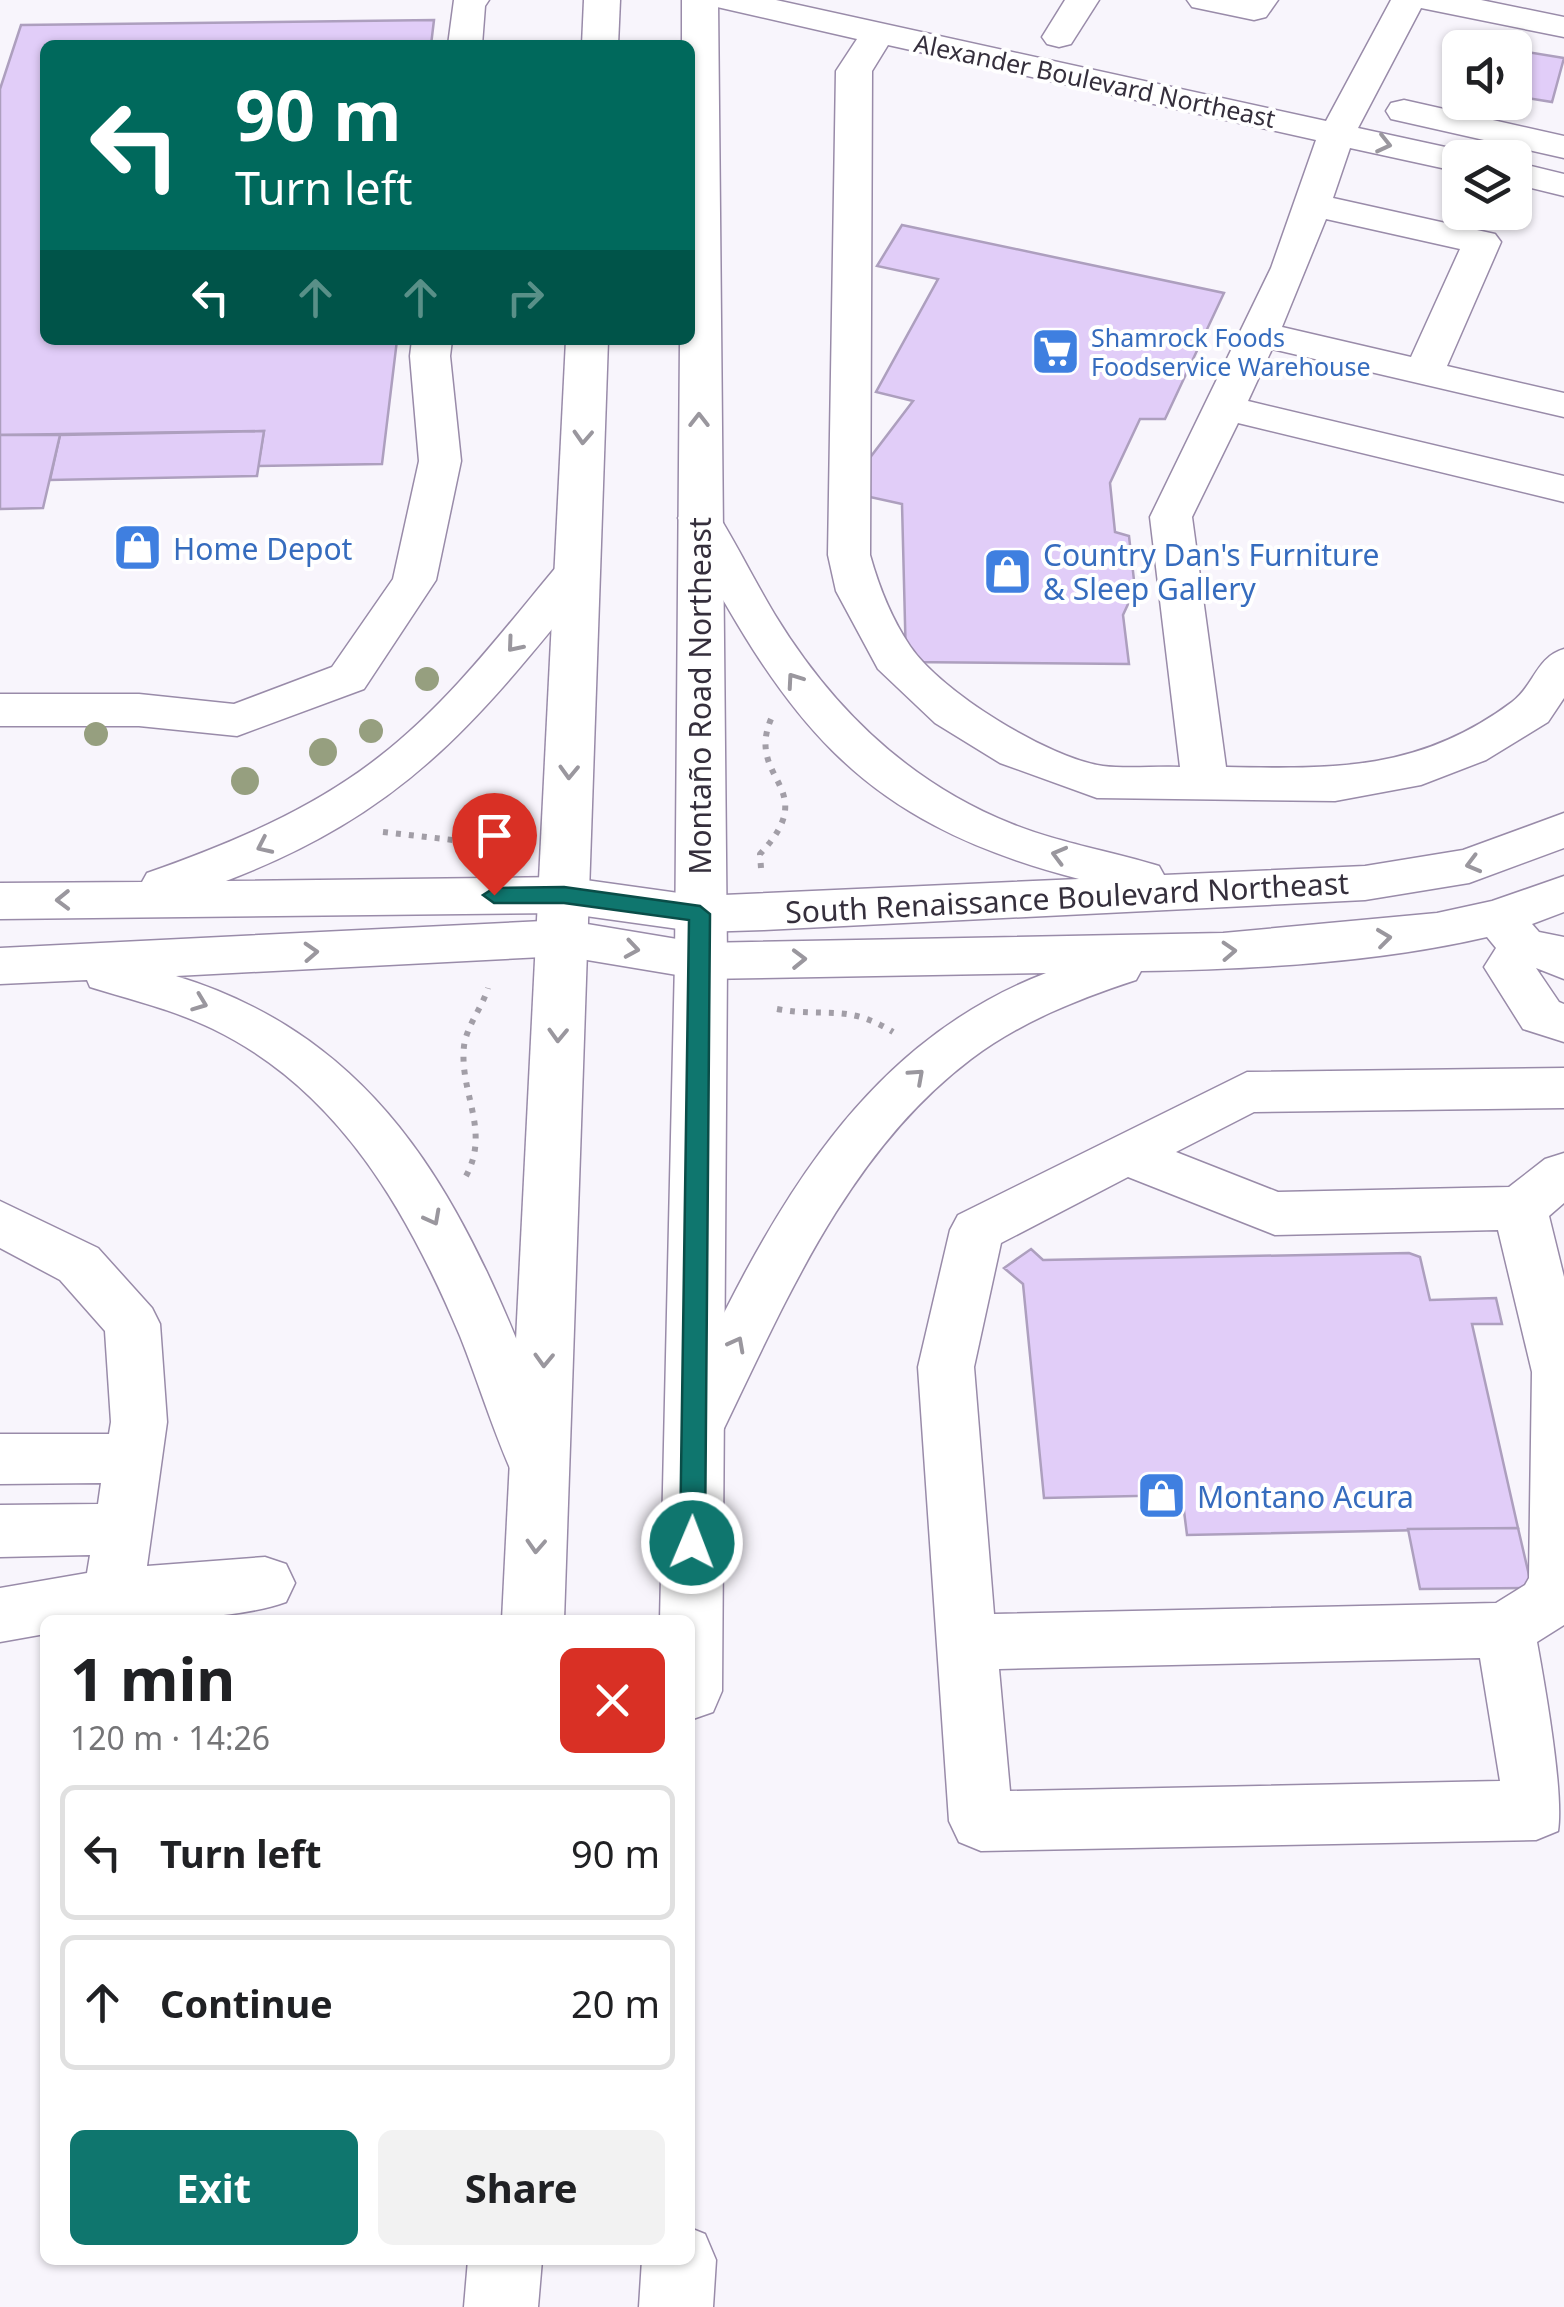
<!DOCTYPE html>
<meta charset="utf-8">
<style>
body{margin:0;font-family:"Noto Sans",sans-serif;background:#f2f2f2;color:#202124;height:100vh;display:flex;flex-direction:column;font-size:38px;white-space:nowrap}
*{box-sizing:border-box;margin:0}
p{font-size:32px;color:#757577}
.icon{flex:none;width:55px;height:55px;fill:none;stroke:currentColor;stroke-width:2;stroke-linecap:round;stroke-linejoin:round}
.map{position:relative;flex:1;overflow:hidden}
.panel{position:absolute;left:40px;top:1615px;width:655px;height:650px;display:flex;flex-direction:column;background:#fff;border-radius:15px;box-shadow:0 2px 8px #0004}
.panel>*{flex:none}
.hud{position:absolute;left:40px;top:40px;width:655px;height:305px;border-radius:15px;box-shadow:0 2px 8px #0004;background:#00695c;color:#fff;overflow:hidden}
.tools{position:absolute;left:1442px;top:30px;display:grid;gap:20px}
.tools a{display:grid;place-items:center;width:90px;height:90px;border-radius:15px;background:#fff;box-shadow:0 2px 8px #0004;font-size:50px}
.pin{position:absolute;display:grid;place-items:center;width:85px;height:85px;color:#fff;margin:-102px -42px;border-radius:50% 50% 50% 0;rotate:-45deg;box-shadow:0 0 10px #0007}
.pin .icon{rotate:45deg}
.me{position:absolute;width:110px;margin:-55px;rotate:1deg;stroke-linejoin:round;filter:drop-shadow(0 0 8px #0008)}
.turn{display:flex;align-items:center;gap:35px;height:210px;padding:0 30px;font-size:45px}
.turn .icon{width:130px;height:130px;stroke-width:2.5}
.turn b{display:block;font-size:70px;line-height:85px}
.lanes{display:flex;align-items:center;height:95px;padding:0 30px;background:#0003;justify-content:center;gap:50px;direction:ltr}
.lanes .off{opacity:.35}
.round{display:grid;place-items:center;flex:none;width:105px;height:105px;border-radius:15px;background:#f2f2f2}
.head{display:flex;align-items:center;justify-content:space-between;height:170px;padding:0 30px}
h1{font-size:60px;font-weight:700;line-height:75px}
.cta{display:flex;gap:20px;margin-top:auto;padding:20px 30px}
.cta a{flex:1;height:115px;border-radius:15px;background:#0f766e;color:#fff;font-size:40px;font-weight:700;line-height:115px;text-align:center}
.cta a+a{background:#f2f2f2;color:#202124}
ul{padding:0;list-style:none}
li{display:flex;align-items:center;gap:30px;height:135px;margin:0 20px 15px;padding:0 10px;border:5px solid #e0e0e0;border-radius:15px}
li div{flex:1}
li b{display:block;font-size:38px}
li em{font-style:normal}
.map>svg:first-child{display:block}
.building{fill:#e1cdf8;stroke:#ad9fbe;stroke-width:2.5}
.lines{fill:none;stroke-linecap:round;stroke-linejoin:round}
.minor-casing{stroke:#998ba9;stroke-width:3}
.major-casing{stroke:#998ba9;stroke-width:3}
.path{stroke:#a29ea7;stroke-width:6;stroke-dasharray:5 8;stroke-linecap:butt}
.minor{fill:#fff;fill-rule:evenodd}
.major{fill:#fff;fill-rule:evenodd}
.tree{fill:#969f7f}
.oneway{stroke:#9a979e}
.route{fill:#0f766e;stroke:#0a4d48;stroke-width:2.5}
.labels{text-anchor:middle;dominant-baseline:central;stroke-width:8;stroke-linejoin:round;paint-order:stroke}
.far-street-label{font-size:25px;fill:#352f3c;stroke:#fff}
.far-shop-label{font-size:25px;fill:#366cbe;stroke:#fff;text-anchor:start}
.shop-label{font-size:30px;fill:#366cbe;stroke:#fff;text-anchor:start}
.street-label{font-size:30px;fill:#352f3c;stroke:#fff}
</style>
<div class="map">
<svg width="1564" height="2307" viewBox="0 0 1564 2307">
<rect width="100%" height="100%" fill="#f8f5fc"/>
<g class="building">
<polygon points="434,20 431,45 45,45 45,340 397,340 382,464 258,466 264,431 0,435 0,89 21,25"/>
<polygon points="1515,50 1564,58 1552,102 1515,96"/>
<polygon points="902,225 1224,293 1165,419 1140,419 1110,483 1115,532 1129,536 1135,589 1123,615 1129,664 906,662 902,504 870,497 869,459 913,401 876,392 938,279 877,266"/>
<polygon points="264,431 257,476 50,480 60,435"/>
<polygon points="0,435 60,435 43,508 0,509"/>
<polygon points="1031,1249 1043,1260 1409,1253 1420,1257 1430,1300 1496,1298 1502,1324 1472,1324 1518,1528 1187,1535 1182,1495 1044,1498 1023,1284 1004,1268"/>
<polygon points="1518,1528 1532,1588 1420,1589 1408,1529"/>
</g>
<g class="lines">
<defs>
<g id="minor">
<polygon points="454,0 489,0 485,6 482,45 448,45"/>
<path d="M712,0h64l550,121 65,-121h90l83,17v20l-143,-29 -63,120 115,25 3,5h-16v14l-110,-24 -17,50 162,36 6,8 -54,124 117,27v24l-292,-68 -24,52 316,75v26l-326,-79 -46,94 34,250c109,2 194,4 286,-65 22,-16 24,-45 52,-53v49l-16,24 -62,38 -65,25 -86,16 -238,-3 -97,-35 -65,-40 -57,-54 -42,-78 -8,-36 8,-484 21,-32 -140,-32zM888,45l428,95 -45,128 -121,249 30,250c-25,-1 -53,2 -77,-1 -55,-8 -162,-74 -193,-120 -19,-28 -31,-59 -40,-91l2,-484zM1326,219l134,30 -49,108 -129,-30z"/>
<polygon points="1065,0 1099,0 1071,44 1059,47 1047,44 1042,37"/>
<polygon points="1187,0 1278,0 1266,17 1254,20 1192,7"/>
<polygon points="1404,100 1564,136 1564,158 1391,119 1386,111 1391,103"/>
<polygon points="1515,162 1564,174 1564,196 1515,184"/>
<polygon points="412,340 452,340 450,356 461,461 436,580 364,689 237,736 139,726 0,726 0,694 139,694 234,704 332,667 393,579 419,461 410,356"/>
<path d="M699,505l15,3c22,35 40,72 61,107 57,93 134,168 237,209 47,19 98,27 147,42l5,9 201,-9 98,-16 101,-37v35l-95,35 -104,17 -601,30 -64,2 -136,-19 -564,6v-36l142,-1 5,-9c82,-29 163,-62 232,-116 71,-55 126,-129 183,-197l15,-4 15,4 7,10 -7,10c-117,144 -186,232 -366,301l338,-4 136,19 379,-17c-229,-59 -295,-163 -401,-361l6,-10z"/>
<path d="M1564,876v36l-32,12 7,8 25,5v42l-28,-11 23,34 5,2v38l-41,-13 -39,-62 12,-19 -9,-11c-112,26 -232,32 -346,34l-5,9c-58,19 -116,42 -165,79 -127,96 -189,251 -257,390l-20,7 -20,-7 -8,-17c89,-185 175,-380 380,-459l-345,6 -138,-23 -387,20c239,73 309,280 391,492l-9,18 -20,7 -20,-7c-23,-48 -38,-100 -58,-150 -52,-124 -121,-246 -247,-307 -39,-19 -81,-29 -123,-42l-3,-7 -87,4v-36l563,-28 138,23 522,-10 214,-20 55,-12z"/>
<path d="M1564,1068v40l-310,4 -78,40 102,40 231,-5 36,-28 19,-6v50l-15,13 15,61v348l-27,17c8,44 27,151 21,189l-22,9 -555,11 -22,-9 -10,-21 -31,-454 32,-137 8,-15 289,-143zM1128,1177l147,58 223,-5 34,142 -3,206 -4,7 -29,18 -502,11 -20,-247 27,-124zM1480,1658l20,123 -490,10 -11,-122z"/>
<path d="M0,1201l98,47 54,60 8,16 7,98 -20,144 118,-9 21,7 9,19 -9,19c-61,22 -174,18 -241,18v14l-45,8v-54l87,-15 3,-18 -90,2v-52l98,-1 3,-21 -101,1v-50h109l2,-12 -6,-91 -45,-51 -60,-32z"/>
</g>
<g id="major">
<polygon points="584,0 620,0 618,45 582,45"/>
<polygon points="682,0 718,0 727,961 722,1691 713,1712 690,1720 690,1620 660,1620 675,961 680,340 690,340 690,45 682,45"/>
<polygon points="566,340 608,340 564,1620 502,1620"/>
<polygon points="690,2228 705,2234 716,2260 713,2307 639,2307 642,2260 690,2260"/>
<polygon points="468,2260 542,2260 538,2307 464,2307"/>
</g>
</defs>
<use href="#minor" class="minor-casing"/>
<use href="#major" class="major-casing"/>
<g class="path">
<polyline points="383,832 462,841 487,849"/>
<path d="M761,868l-1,-14c63,-67 -15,-73 11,-135"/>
<path d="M777,1009c49,9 69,-6 116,23"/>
<path d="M466,1176c25,-46 -7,-83 -2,-130 3,-21 18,-38 24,-58"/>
</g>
<use href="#minor" class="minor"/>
<use href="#major" class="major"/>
</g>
<g class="tree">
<circle cx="427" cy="679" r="12"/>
<circle cx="371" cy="731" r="12"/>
<circle cx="96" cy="734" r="12"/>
<circle cx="323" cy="752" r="14"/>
<circle cx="245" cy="781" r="14"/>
</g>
<defs><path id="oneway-chevron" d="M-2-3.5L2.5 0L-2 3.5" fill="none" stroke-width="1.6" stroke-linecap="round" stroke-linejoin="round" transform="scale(2.5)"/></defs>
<g class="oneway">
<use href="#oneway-chevron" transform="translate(1384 144) rotate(13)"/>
<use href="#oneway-chevron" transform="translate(699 420) rotate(-90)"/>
<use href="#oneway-chevron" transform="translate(583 437) rotate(93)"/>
<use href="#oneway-chevron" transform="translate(514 645) rotate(130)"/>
<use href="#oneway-chevron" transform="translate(794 680) rotate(-125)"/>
<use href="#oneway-chevron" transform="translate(569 772) rotate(92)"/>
<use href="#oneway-chevron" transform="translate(264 846) rotate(155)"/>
<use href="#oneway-chevron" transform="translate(1059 855) rotate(-165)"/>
<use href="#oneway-chevron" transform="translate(1473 864) rotate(165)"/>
<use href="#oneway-chevron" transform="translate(63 900) rotate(179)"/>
<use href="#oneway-chevron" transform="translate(1384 938) rotate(-7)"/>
<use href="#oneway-chevron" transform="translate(632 949) rotate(9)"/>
<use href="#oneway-chevron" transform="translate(1229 951) rotate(-3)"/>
<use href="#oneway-chevron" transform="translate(311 952) rotate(-3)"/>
<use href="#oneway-chevron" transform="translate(799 959) rotate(-1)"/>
<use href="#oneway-chevron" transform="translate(200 1003) rotate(21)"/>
<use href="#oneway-chevron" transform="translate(558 1035) rotate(92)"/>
<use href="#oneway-chevron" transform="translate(917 1076) rotate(-42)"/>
<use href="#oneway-chevron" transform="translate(433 1218) rotate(62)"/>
<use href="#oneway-chevron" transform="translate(737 1344) rotate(-62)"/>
<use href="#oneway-chevron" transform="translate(544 1360) rotate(92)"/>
<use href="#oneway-chevron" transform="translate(536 1546) rotate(93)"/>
</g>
<polygon class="route" points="564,887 700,906 710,914 705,1543 701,1551 692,1554 684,1551 680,1543 689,920 564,903 494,903 483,895 494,888"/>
<defs>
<symbol id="supermarket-square" viewBox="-11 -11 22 22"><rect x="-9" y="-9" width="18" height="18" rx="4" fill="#3f7fe0" stroke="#fff"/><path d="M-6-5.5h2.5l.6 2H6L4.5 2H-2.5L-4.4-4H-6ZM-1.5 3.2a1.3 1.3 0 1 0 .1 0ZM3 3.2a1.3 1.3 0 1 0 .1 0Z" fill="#fff"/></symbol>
<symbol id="shop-square" viewBox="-11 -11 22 22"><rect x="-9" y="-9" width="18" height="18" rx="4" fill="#3f7fe0" stroke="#fff"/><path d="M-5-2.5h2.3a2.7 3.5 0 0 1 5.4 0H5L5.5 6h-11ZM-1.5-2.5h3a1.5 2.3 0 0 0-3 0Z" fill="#fff"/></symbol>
</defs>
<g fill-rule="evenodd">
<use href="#supermarket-square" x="1028" y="324" width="55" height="55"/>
<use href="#shop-square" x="110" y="520" width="55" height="55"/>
<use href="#shop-square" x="980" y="544" width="55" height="55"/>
<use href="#shop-square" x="1134" y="1468" width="55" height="55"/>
</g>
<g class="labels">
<g class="far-street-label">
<text transform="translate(1095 80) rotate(12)">Alexander Boulevard Northeast</text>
</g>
<g class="far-shop-label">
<text x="1091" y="337">Shamrock Foods<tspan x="1091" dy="29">Foodservice Warehouse</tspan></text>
</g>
<g class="shop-label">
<text x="173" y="548">Home Depot</text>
<text x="1043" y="554">Country Dan's Furniture<tspan x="1043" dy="34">&amp; Sleep Gallery</tspan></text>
<text x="1197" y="1496">Montano Acura</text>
</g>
<g class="street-label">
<text transform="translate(699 696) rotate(-90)">Montaño Road Northeast</text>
<text transform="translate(1067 897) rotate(-3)">South Renaissance Boulevard Northeast</text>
</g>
</g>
</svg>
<div class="tools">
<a><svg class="icon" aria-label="sound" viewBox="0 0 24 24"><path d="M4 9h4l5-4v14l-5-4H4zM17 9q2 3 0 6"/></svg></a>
<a><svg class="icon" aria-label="layers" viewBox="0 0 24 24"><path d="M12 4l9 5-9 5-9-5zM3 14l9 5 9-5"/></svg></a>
</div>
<div class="pin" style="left:494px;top:895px;background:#d93025"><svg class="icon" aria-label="arrive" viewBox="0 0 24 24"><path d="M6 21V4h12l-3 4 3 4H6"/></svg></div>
<svg class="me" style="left:692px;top:1543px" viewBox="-20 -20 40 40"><circle r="17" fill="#0f766e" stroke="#fff" stroke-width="3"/><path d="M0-11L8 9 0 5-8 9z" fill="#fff"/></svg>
<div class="hud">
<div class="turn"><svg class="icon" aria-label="left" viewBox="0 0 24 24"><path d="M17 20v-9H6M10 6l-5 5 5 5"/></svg><div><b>90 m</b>Turn left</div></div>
<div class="lanes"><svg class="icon" aria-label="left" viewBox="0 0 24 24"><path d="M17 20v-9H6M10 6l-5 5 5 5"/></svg><svg class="icon off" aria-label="ahead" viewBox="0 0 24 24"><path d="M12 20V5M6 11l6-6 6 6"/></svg><svg class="icon off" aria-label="ahead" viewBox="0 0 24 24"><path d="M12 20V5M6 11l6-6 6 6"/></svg><svg class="icon off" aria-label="right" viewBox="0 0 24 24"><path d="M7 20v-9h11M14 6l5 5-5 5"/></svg></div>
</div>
<section class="panel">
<div class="head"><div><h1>1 min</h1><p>120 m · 14:26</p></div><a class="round" style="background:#d93025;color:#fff"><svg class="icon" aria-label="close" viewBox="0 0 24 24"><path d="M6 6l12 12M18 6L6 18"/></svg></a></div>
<ul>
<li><svg class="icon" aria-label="left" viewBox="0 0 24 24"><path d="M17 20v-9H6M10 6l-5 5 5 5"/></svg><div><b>Turn left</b></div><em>90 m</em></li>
<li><svg class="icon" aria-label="ahead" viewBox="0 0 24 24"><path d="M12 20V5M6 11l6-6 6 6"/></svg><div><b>Continue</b></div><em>20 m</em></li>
</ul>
<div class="cta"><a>Exit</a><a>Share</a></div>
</section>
</div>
